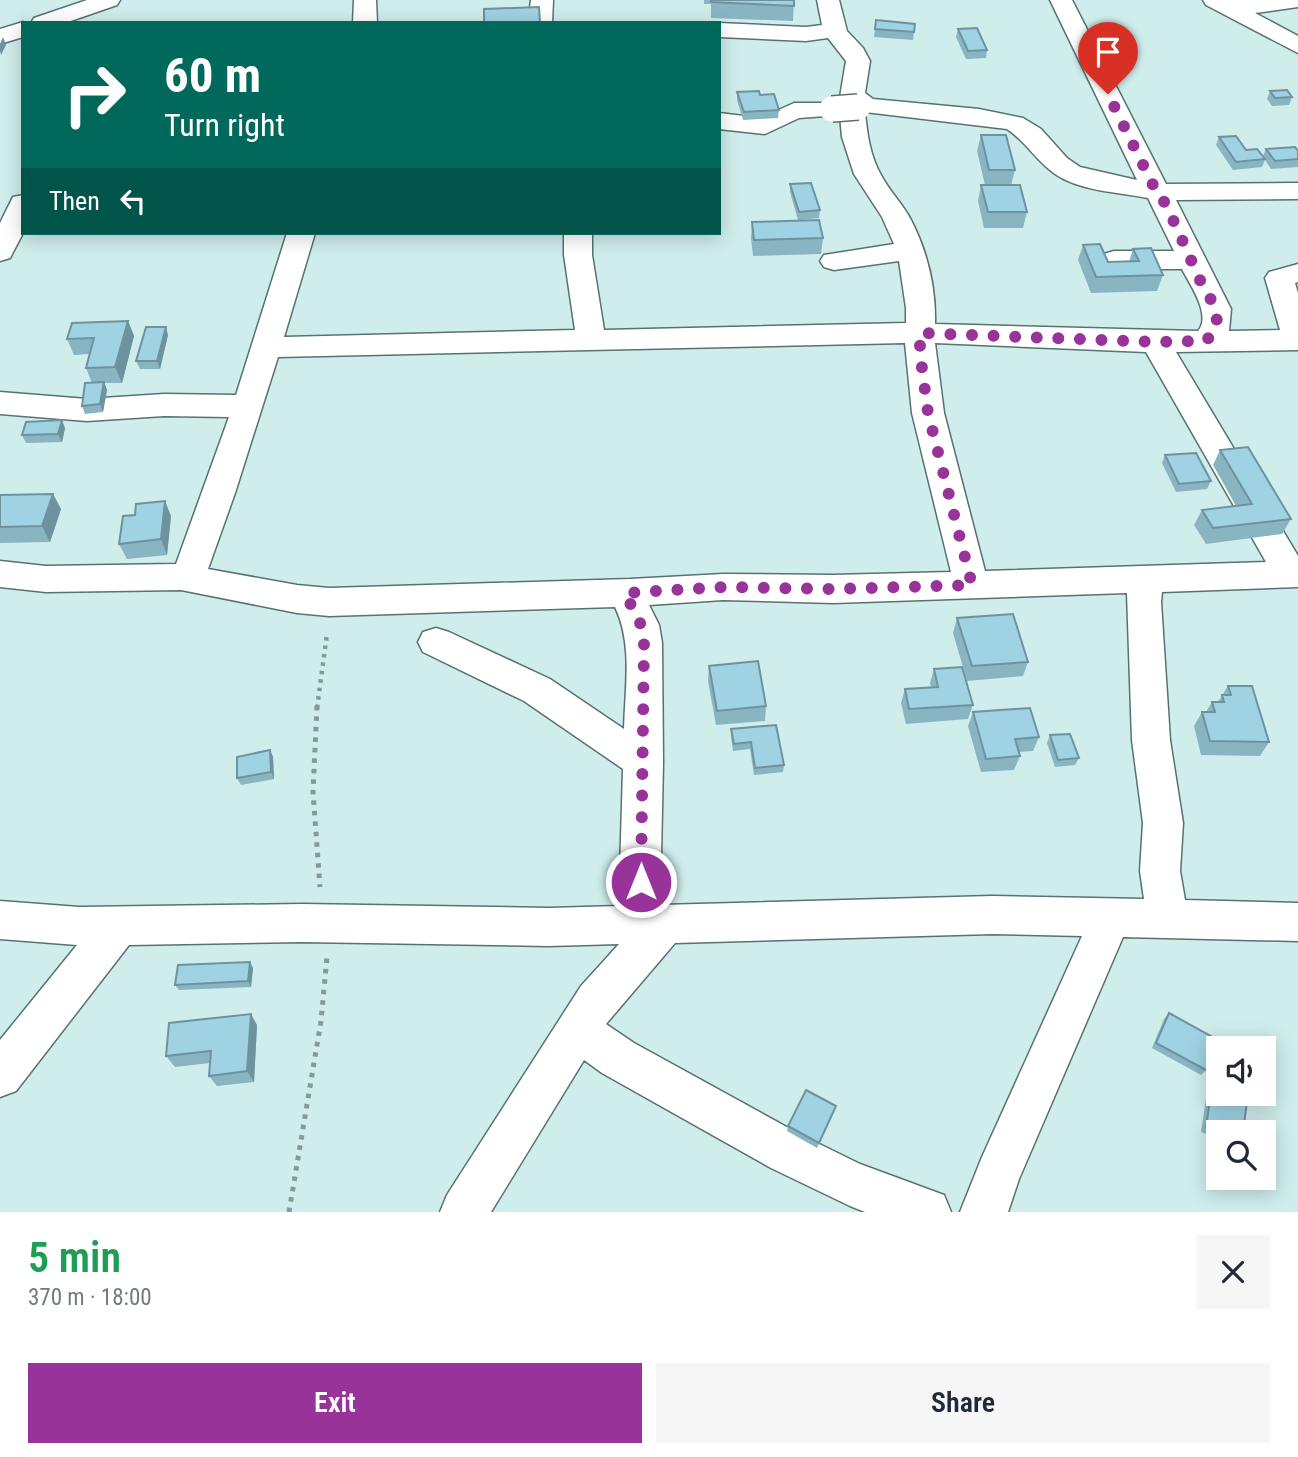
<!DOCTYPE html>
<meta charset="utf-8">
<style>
body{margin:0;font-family:"Roboto Condensed",sans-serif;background:#f6f6f7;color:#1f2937;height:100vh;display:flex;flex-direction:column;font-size:26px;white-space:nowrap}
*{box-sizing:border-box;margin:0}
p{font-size:23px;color:#747a83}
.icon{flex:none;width:38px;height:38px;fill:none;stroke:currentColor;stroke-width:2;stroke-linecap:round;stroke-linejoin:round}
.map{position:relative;height:1212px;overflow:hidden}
.details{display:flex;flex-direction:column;background:#fff;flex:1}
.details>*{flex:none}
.hud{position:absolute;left:21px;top:21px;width:700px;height:214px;border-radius:0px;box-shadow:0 4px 18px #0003;background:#00695c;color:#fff;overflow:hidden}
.controls{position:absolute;left:1206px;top:1036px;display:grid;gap:14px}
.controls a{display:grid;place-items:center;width:70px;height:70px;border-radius:0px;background:#fff;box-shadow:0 4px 18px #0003;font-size:35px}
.pin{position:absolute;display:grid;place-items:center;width:60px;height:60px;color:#fff;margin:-72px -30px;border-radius:50% 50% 50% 0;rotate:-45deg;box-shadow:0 0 7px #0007}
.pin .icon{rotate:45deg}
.me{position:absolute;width:77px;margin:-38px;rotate:0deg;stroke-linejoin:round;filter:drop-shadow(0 0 5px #0008)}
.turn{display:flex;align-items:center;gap:24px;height:147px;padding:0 28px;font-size:32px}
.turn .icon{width:91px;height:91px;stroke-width:2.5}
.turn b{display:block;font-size:49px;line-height:60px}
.then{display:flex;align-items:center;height:66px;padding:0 28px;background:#0003;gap:14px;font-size:26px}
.round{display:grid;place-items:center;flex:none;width:74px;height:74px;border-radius:0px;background:#f6f6f7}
.overview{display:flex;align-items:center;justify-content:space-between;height:119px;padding:0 28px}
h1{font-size:42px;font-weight:600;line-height:52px;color:#1e9e55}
.action{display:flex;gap:14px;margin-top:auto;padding:14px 28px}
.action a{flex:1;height:80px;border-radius:0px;background:#983499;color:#fff;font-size:28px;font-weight:600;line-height:80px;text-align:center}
.action a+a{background:#f6f6f7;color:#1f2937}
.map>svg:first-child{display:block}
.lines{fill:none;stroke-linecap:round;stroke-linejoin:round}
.minor-casing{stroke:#577271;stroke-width:3}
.path-far1{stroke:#839a99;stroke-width:4.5;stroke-dasharray:3.5 5;stroke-linecap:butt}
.path{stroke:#839a99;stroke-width:5;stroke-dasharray:4.5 6;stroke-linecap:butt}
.minor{fill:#fff;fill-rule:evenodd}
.minor-bridge-casing{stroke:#577271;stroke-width:28;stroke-linecap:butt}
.minor-bridge{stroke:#fff;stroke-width:25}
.wall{fill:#89b5c2}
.shaded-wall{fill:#6f939e}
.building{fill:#9fd2e2;stroke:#6f939e;stroke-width:2}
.route{stroke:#983499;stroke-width:12;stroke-dasharray:0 21.6}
</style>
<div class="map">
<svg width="1298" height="1212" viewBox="0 0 1298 1212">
<rect width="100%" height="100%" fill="#cfedeb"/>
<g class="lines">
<defs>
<g id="minor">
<polygon points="87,0 120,0 117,5 65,23 31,23 34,18"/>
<polygon points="354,0 376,0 377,23 353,23"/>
<polygon points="531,0 553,0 552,23 528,23"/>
<path d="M817,0h22l8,31 16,17 7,13 -5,32 8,6 106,10 44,9 18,11 26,29 13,9 57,13 -87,-180h22l94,184 132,-1v16l-122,1 55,109 -2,22 51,-1 -15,-52 4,-6 29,-8v18l-3,1 3,10v57l-122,2 122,204v31l-136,5 -1,10 9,138 13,83 -3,48 5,29 113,3v38l-175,-4 -104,242 -11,33h-48l22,-55 100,-221 -90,-2 -317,9 -69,81 28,19 169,93 57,28 84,31 7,17h-86l-15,-6 -79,-38 -169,-95 -18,-13 -93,152h-51l7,-17 134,-209 38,-42 -70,2 -247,-4 -173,3 -113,146 -16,6v-57l77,-95 -77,-6v-38l79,6 223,-3 247,4 70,-2 4,-137 -99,-68 -101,-49 -5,-10 5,-10 13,-4 13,4 101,47 74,50c1,-41 9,-85 -9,-122l-286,9 -32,-3 -116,-23 -135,2 -46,-5v-26l46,5 130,-2 53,-147 -65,-1 -77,5 -87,-7v-22l87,7 77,-5 72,1 51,-162h28l-31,104 291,-7 -11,-75v-22h28v22l12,75 302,-7v-15l-7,-47 -65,9 -10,-3 -4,-6 4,-6 70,-11 -12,-27 -28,-43 -12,-37 -2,-22 -41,3 -34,16 -46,-5v-16l42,5 33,-15h45l7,-42 -18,-23 -22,3 -87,-4v-14l87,4 16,-2zM865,112l142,17c18,12 27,28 43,41 24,21 68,22 98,28l26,53h-60l-10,3 -4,6 4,6 10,3h68c8,16 30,46 16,62l-263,-7c1,-36 -8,-73 -24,-104 -8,-16 -22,-29 -30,-45 -11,-19 -14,-42 -16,-63zM905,343l7,70 39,159 -118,3 -110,-1 -93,5 -301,9 -32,-3 -89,-16 27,-76 43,-136zM935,343l211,9 120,210 -281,9 -41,-158zM1127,593l5,147 11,83 -3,48 4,28 -152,-3 -332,9 3,-142 -1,-120 -3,-18 -10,-20 74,-5 110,3z"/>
<polygon points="1203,0 1298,0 1298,7 1255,13 1298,36 1298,53 1206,5"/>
<polygon points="23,22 26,23 23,23 23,37 0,44 0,29"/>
<polygon points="23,195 23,233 10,258 0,261 0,223 13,197"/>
</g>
</defs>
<use href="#minor" class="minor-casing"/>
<polyline class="path-far1" points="317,708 327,634"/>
<g class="path">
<polyline points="317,706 313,792 320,887"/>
<polyline points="289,1212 321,1021 327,957"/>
</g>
<use href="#minor" class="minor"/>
<defs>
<polyline id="minor-bridge" points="832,109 858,107"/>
</defs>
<use href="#minor-bridge" class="minor-bridge-casing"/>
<use href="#minor-bridge" class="minor-bridge"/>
</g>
<g class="wall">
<polygon points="704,0 794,0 793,21 711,18 711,4 704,4"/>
<polygon points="876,20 914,32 913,40 874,37"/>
<polygon points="958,29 987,50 986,58 966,59 956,37"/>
<polygon points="1270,91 1292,97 1289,105 1272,106 1267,99"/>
<polygon points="737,92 760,95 779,110 778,118 743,120 737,100"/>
<polygon points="981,135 1015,170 1011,185 1027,212 1023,228 984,228 978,201 981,185 985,185 977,151"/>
<polygon points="1219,137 1263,156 1266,149 1298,151 1298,167 1271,169 1265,160 1262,167 1233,170 1216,145"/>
<polygon points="790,184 820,210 819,218 798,220 790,192"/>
<polygon points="752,222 823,238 821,254 753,256 751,238"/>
<polygon points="1083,245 1108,262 1129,262 1133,249 1163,275 1157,291 1091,293 1078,260"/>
<polygon points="128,321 134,336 122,383 104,383 107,390 103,412 85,414 82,406 92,383 86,368 90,354 74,355 67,339"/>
<polygon points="168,335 160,369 140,369 136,361"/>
<polygon points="65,428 62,442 26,443 22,435"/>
<polygon points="1220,450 1291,519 1282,534 1206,544 1194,525 1202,510 1236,506 1213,465"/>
<polygon points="1165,455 1211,481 1207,489 1176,492 1162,463"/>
<polygon points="0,495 61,509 50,542 0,543"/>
<polygon points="171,516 167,555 127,559 119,544"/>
<polygon points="957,618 1028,662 1023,676 967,681 953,633"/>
<polygon points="709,666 766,706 765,721 716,725 708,681"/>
<polygon points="934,669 973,705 968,719 906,724 901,703 905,689 931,687 930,683"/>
<polygon points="1228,686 1269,742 1260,756 1201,755 1194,726 1202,712 1206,712 1212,702 1218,702"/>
<polygon points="973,712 1039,737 1033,751 1018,752 1020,756 1014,770 981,772 968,726"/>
<polygon points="731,729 784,765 783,772 754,775 750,749 733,751 731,737"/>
<polygon points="1050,735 1079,758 1075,765 1055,767 1047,743"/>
<polygon points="270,750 273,757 274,779 241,785 237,778"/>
<polygon points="253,968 251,987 179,990 175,985"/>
<polygon points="1169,1013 1206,1070 1201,1075 1152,1048 1164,1019"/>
<polygon points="257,1025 254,1082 217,1086 209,1076 210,1063 175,1067 166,1056"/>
<polygon points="1215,1066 1218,1132 1218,1139 1201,1132 1210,1071"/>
<polygon points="836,1106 817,1148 787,1131 788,1126"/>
</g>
<g class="shaded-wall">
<polygon points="3,37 6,45 1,55 0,51 0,44"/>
<polygon points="128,321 134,336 122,383 115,367"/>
<polygon points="166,327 168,335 160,369 157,361"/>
<polygon points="104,382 107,390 103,412 100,404"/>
<polygon points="62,420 65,428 62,442 58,434"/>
<polygon points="53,494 61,509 50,542 42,526"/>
<polygon points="165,501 171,516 167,555 161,539"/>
<polygon points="270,750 273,757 274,779 271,772"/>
<polygon points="250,962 253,968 251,987 248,981"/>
<polygon points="251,1014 257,1025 254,1082 247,1071"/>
</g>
<g class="building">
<polygon points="711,0 794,0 794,6 711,2"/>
<polygon points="539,7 540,23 484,23 484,9"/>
<polygon points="876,20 915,24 914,32 875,29"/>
<polygon points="977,28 987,50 968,51 958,29"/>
<polygon points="1287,90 1292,97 1275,98 1270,91"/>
<polygon points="759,91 760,95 774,94 779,110 744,112 737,92"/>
<polygon points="981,135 1006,135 1015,170 989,170"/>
<polygon points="1236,136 1246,150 1257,149 1265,159 1236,162 1219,137"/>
<polygon points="1295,147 1298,151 1298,159 1275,161 1266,149"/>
<polygon points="811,183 820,210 799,212 790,184"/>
<polygon points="981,185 1020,185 1027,212 988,212"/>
<polygon points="819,220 823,238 754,240 752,222"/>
<polygon points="1100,244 1108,262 1139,261 1133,249 1151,248 1163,275 1096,277 1083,245"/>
<polygon points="128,321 115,367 86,368 94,338 67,339 72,323"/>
<polygon points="146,327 166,327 157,361 136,361"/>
<polygon points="104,382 100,404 82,406 85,383"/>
<polygon points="62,420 58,434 22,435 26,422"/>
<polygon points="1248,447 1291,519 1213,528 1202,510 1252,504 1220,450"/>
<polygon points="1196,453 1211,481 1179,484 1165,455"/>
<polygon points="53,494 42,526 0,527 0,495"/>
<polygon points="165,501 161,539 119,544 123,516 135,515 136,504"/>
<polygon points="1013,614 1028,662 972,666 957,618"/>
<polygon points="758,661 766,706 717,711 709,666"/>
<polygon points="962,667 973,705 909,709 905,689 938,687 934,669"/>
<polygon points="1228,686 1252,686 1269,742 1210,741 1202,712 1215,712 1212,702 1224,702 1222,695 1231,695"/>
<polygon points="1030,708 1039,737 1015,739 1020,756 986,759 973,712"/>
<polygon points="776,725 784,765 755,768 751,742 734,744 731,729"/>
<polygon points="1070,734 1079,758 1058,760 1050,735"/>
<polygon points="270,750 271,772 237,778 237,757"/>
<polygon points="250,962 248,981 175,985 178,965"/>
<polygon points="1169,1013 1218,1040 1206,1070 1156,1043"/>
<polygon points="251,1014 247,1071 209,1076 211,1051 166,1056 169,1023"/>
<polygon points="1215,1066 1218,1067 1218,1094 1248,1094 1243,1132 1219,1132 1206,1127"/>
<polygon points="806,1090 836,1106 819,1143 788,1126"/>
</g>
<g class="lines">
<path class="route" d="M641,882l3,-239 -3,-18 -16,-32 98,-6 110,2 139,-4 -44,-172 -8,-60v-20l235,9 51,-1 10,-12c4,-21 -9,-34 -17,-51 -13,-29 -25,-58 -40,-86l-3,-1 -48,-97"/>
</g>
</svg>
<div class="controls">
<a><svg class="icon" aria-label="sound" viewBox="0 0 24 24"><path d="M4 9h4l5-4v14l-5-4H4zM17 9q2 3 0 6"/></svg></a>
<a><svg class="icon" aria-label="search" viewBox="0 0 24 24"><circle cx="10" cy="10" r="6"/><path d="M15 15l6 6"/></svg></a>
</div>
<div class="pin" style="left:1108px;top:94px;background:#d93025"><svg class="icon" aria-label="arrive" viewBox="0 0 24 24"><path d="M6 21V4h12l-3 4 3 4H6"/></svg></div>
<svg class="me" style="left:641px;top:882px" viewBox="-20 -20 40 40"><circle r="17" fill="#983499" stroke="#fff" stroke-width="3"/><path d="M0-11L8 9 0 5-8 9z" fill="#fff"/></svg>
<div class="hud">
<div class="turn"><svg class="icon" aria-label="right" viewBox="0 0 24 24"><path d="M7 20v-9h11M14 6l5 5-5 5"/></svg><div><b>60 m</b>Turn right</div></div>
<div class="then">Then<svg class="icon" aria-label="left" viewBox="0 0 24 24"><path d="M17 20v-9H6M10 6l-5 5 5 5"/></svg></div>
</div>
</div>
<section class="details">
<div class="overview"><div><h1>5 min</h1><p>370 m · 18:00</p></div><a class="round"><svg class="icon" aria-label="close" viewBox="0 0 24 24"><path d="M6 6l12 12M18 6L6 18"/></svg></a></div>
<div class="action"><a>Exit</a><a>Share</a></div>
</section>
